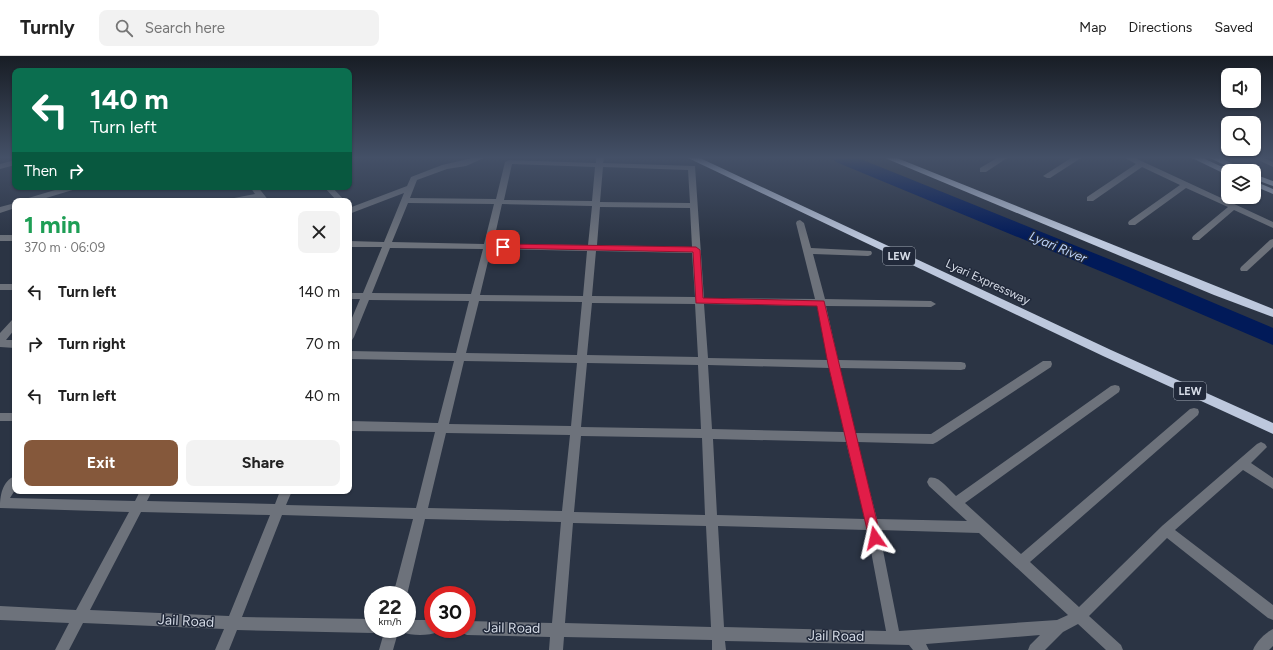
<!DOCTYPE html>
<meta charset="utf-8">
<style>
body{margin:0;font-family:Figtree,sans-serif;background:#f2f2f2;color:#222;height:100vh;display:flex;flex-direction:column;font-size:15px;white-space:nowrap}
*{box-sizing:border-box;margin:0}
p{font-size:13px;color:#767676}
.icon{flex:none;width:22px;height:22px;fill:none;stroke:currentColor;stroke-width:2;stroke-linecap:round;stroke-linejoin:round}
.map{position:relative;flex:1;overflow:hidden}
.sheet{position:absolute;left:12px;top:142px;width:340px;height:296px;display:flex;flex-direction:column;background:#fff;border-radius:8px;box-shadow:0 1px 3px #0004}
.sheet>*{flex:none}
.banner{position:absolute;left:12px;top:12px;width:340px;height:122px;border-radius:8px;box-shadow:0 1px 3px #0004;background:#0b6e4f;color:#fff;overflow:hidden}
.fabs{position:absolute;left:1221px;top:12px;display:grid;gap:8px}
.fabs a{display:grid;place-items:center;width:40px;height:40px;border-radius:8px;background:#fff;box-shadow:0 1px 3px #0004;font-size:20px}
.speed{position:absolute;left:364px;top:530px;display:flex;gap:8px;font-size:20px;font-weight:700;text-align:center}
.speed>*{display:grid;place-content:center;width:52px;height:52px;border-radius:50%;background:#fff;box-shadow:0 1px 3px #0004;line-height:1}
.speed small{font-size:10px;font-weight:400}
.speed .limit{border:6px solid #d22;background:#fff;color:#111}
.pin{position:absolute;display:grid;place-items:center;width:34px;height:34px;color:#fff;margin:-17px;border-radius:8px;box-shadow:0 2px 6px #0006}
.me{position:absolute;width:44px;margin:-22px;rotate:349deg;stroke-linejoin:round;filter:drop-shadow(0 0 3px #0008)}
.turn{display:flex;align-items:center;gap:14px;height:84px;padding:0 12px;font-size:18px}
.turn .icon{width:52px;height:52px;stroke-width:2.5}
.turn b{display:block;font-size:28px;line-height:34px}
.then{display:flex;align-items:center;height:38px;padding:0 12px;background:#0003;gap:8px;font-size:15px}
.round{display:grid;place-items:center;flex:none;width:42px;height:42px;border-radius:8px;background:#f2f2f2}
.head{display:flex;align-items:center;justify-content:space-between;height:68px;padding:0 12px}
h1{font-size:24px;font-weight:700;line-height:30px;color:#1e9e55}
.button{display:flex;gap:8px;margin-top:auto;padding:8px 12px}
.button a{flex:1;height:46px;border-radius:8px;background:#85583b;color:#fff;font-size:16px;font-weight:700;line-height:46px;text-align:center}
.button a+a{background:#f2f2f2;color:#222}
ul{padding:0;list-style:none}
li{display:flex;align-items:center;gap:12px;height:52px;padding:0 12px}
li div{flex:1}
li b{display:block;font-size:15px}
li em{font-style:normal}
header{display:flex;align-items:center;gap:24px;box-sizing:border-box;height:56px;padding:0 20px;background:#fff;border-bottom:1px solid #e0e0e0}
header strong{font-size:19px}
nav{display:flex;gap:22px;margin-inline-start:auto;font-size:14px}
.search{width:280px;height:36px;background:#f2f2f2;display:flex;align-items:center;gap:10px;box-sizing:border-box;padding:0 14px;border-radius:8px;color:#767676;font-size:15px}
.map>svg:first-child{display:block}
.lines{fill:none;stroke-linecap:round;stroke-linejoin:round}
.river{fill:#011a59;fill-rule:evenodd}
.minor{fill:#6d727b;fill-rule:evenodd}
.major{fill:#a6b0c1;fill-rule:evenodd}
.highway{fill:#bdc8dd;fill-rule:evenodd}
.route{fill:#e11d48;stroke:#92132f}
.labels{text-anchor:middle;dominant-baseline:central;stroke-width:3;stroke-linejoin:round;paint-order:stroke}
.shield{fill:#21293a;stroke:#9fa6b2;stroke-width:1}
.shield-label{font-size:11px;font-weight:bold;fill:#d5dbe6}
.street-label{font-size:12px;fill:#d5dbe6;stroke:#21293a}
.water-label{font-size:13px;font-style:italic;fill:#bbd1f8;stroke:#21293a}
.near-street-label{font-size:14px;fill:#d5dbe6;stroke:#21293a}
</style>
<header>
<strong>Turnly</strong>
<div class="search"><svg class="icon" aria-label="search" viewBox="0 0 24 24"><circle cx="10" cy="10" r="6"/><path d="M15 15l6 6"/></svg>Search here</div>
<nav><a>Map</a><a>Directions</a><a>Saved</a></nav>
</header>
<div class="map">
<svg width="1273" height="594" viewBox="0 0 1273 594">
<rect width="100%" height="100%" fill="#2b3444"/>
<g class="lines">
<polygon class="river" points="833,102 858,102 1131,212 1273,272 1273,289 1117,222 836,106"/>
<g class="minor">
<path d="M472,102h12l-18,8 -19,3 -30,11 -7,18 86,1 9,-37 4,-2 87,3v-5h8l-1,5 92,3 9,132 111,1 -19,-76 1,-2 3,-1 4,3 7,25 60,3 1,2 -1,2 -3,1 -55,-2 12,45 106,2 5,3 -5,3 -105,-1 12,54 123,2 4,1 1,3 -1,3 -4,1 -121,-2 15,65 76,1 112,-73h8l1,3 -1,3 -114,75 -4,2 -76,-2 20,77 90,2 -38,-35 -2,-4 2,-4c10,-3 20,12 27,18l155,-110 4,-1 4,1 1,3 -1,3 -154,111 56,51 169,-145 4,-1 4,1 1,3 -1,3 -168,147 49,45 83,-81 95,-82 4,-2 4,2 2,3 -16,16 22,15v11l-30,-19 -68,60 98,75v15l-5,-2 -101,-80 -78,78 32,29 2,5h-17l-28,-26 -15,8 -18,18h-17l2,-5 10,-10 -114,9 3,6h-16l-4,-5 -184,-4 1,9h-14v-10l-148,-3 -1,13h-14l1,-13 -83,-2 -5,-2 -1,-4h6v-8l85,2 9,-101 -136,-3 -18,76h-14l20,-76 -131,-4 -40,102 131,2v10h5v2l-5,2 -136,-3 -8,20h-14l9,-21 -141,-6 -14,27h-14l14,-27 -69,-3v-14l76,4 53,-98 -129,-4c0,-12 2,-27 15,-32v14l-5,8 125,3 5,-10h12l-5,10 128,3 5,-13h12l-6,14 130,3 19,-76 -86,-1v-10l89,2 16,-62 -105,-2v-8l107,2 13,-52 -100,-1 -15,37 -2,3 -3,1v-16l11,-26h-11v-6h14l19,-46h-33v-6l35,1 20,-49 -55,21v-6l58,-22 4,-9 31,-12zM512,108l83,3 -3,34 -88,-1zM603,111l85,3 2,33 -90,-1zM408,147l86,1 -10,40 -92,-2zM502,148l90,2 -4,39 -95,-1zM600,151l90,1 2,39 -95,-2zM390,192l93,1 -12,45 -99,-1zM491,193l96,2 -4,45 -103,-1zM596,195l96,2 3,44 -103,-1zM479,245l103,1 -5,53 -111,-2zM592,247l103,1 3,53 -111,-2zM704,248l113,2 11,54 -120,-2zM464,305l113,2 -6,63 -122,-2zM587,307l111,2 3,64 -120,-2zM708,309l122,3 14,64 -132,-3zM446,377l124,2 -8,76 -134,-3zM581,380l121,2 3,77 -131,-3zM713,383l133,3 19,77 -148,-4zM141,456l129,3 -41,101 -139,-6zM573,467l133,3 5,101 -146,-4zM718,470l149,4 19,101 -162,-4zM879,474l100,3 89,82 -11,5 -158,11z"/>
<polygon points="997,102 1007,102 986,116 980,116 980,112"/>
<polygon points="1071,102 1081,102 1050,122 1047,122 1043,120"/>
<polygon points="1125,102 1135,102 1273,166 1273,172 1234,154 1199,184 1193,184 1192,182 1193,180 1228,151 1186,132 1135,169 1129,169 1128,167 1129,165 1180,129 1142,111 1093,145 1087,145 1087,141 1136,108"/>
<polygon points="1254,102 1264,102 1273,106 1273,111"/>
<polygon points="15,104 15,109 0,113 0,108"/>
<polygon points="65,131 77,131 76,133 36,145 24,145 25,143"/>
<polygon points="250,131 258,131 269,145 261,145 258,142 243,145 228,145 229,143 255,138"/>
<polygon points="324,131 332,131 345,145 337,145"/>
<polygon points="15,147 15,152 0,157 0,151"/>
<rect x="0" y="179" width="15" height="6"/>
<polygon points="1273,183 1273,191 1247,215 1241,215 1240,213 1241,211 1270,184"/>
<rect x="0" y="228" width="15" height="6"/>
<polygon points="15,263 15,273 6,284 15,284 15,292 0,291 0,277 12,264"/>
<rect x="0" y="357" width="15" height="8"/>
<path d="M407,564h26v9h6l-1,3c-9,4 -27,4 -36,0l-1,-3h6z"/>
<polygon points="385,573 399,573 393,594 379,594"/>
<path d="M1273,573v17l-4,4h-16c3,-8 12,-17 20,-21z"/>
</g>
<g class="major">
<polygon points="1192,102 1203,102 1231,115 1228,115 1228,118 1225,118"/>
<polygon points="1210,102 1221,102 1247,115 1237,115"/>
<polygon points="1254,118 1273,125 1273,130 1254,123"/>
<polygon points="1254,125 1273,133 1273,138 1254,130"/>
</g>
<g class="highway">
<polygon points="688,102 700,102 1111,294 1273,367 1273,378 1103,300"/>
<polygon points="885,102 897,102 1273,253 1273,261 1214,239"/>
</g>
</g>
<linearGradient id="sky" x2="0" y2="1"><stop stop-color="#181d25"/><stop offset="0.55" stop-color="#445067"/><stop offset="1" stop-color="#445067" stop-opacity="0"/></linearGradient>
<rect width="1273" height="185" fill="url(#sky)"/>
<polygon class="route" points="503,188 696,191 700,194 703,242 824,245 881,482 879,486 875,487 871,486 869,482 828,308 817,250 696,247 693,196 500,192 500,189"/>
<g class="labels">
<g class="shield">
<rect x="883" y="191" width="32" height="18" rx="3"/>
<rect x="1174" y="326" width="32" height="18" rx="3"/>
</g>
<g class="shield-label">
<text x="899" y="200">LEW</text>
<text x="1190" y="335">LEW</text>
</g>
<g class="street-label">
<text transform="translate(988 226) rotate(25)">Lyari Expressway</text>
</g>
<g class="water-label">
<text transform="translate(1058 191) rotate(23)">Lyari River</text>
</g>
<g class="near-street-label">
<text transform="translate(186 565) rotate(3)">Jail Road</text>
<text transform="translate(512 572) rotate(1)">Jail Road</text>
<text transform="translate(836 580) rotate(1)">Jail Road</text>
</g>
</g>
</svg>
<div class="fabs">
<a><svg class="icon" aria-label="sound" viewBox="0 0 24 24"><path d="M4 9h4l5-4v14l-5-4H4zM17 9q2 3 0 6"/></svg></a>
<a><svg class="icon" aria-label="search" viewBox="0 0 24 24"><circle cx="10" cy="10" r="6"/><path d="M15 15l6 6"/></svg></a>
<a><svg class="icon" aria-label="layers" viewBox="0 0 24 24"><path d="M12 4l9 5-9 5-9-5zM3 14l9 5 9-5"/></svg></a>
</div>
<div class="speed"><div>22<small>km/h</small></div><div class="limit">30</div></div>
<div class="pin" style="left:503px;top:191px;background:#d93025"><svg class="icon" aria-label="arrive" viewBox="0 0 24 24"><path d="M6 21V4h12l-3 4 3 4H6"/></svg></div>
<svg class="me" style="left:875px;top:482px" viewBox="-20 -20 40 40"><path d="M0-17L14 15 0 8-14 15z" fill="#e11d48" stroke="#fff" stroke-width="4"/></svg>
<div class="banner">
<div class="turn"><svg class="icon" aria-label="left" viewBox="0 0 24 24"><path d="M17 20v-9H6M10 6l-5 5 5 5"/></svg><div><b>140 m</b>Turn left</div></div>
<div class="then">Then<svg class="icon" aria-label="right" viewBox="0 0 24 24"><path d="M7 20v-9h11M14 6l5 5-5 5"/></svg></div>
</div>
<section class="sheet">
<div class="head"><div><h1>1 min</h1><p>370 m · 06:09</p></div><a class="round"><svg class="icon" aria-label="close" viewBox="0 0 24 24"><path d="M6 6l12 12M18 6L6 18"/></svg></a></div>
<ul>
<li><svg class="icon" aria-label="left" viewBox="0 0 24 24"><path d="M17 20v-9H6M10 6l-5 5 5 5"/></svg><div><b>Turn left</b></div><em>140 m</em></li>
<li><svg class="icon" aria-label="right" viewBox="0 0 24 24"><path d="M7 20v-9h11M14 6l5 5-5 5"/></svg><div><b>Turn right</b></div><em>70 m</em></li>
<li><svg class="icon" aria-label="left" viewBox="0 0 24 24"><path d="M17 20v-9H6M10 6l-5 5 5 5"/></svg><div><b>Turn left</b></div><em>40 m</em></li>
</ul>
<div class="button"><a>Exit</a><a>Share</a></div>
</section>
</div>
